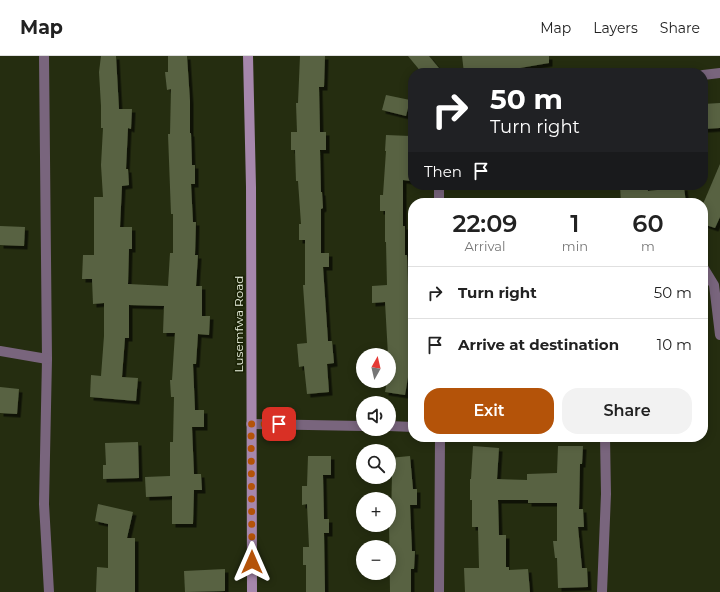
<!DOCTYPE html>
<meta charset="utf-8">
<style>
body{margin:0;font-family:Montserrat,sans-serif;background:#f2f2f2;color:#222;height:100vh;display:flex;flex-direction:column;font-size:15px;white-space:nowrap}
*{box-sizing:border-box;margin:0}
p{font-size:13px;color:#767676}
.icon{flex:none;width:22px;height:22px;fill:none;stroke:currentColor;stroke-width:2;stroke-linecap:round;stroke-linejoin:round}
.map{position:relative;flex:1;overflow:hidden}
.panel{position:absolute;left:408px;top:142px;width:300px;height:244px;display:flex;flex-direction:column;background:#fff;border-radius:16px;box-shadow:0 2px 10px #0003}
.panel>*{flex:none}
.hud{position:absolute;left:408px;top:12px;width:300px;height:122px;border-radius:16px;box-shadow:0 2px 10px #0003;background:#202124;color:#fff;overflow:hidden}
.needle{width:26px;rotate:8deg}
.fabs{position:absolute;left:356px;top:292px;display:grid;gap:8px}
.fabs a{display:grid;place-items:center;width:40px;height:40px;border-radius:50%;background:#fff;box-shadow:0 2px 10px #0003;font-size:20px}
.pin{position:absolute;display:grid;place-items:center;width:34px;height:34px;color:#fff;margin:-17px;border-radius:8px;box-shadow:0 2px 6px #0006}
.me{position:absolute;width:44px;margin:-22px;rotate:0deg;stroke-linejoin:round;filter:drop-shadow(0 0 3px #0008)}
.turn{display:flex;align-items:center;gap:14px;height:84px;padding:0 16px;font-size:18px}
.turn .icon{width:52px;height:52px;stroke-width:2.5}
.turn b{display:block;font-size:28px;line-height:34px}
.then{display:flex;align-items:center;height:38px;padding:0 16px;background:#0003;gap:8px;font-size:15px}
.eta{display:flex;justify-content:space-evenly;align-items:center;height:68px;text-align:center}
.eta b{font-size:24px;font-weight:600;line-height:28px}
.action{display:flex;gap:8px;margin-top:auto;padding:8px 16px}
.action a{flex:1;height:46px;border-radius:16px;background:#b45309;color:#fff;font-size:16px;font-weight:600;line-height:46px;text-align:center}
.action a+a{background:#f2f2f2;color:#222}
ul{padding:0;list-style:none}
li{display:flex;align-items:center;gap:12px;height:52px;padding:0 16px;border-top:1px solid #e0e0e0}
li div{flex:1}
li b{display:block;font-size:15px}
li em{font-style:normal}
header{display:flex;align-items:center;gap:24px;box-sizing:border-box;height:56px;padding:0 20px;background:#fff;border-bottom:1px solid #e0e0e0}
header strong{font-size:19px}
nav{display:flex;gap:22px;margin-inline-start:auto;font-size:14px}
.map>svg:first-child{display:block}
.building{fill:#586243;filter:url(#shadow)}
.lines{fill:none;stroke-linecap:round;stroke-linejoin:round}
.street{stroke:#79657d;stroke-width:10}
.secondary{stroke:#a687ac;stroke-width:10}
.route{stroke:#b45309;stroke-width:7;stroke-dasharray:0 12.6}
.labels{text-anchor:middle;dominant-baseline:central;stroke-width:3.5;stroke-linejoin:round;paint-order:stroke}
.street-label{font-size:12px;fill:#ecf3e1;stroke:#1b2306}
</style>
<header>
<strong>Map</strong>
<nav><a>Map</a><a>Layers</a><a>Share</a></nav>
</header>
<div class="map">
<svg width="720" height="536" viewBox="0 0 720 536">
<defs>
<filter id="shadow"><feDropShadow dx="3.5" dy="3.5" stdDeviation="0" flood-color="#0009"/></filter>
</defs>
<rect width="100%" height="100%" fill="#252d10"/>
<g class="building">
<polygon points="101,0 116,0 119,53 132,53 131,73 128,72 126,113 128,113 129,129 122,130 120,171 132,171 132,193 129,193 128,228 168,230 170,197 173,197 173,158 171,158 168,78 170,78 171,33 167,34 165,16 168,16 168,0 187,0 190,45 190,77 191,77 192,109 195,109 195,128 191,128 193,166 196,166 195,199 198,199 196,230 202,230 202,260 210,260 209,279 198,278 196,308 193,308 195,354 204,354 204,371 192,371 194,418 201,418 202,434 194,434 193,468 172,468 172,440 146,441 145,421 170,420 170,386 173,386 174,341 171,341 170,324 172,324 175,277 163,277 164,250 129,249 129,282 125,282 122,321 138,322 136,345 90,341 91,319 101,320 104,280 104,247 93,248 92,223 82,223 83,199 94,199 94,141 103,141 101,109 103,72 101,72 101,50 99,16"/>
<polygon points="300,0 325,0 324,31 319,31 320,76 326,76 326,94 320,94 321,136 322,136 323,152 321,153 321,197 329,197 329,211 323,211 328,285 332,285 334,307 327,308 329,336 307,338 304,310 299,311 297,288 307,287 303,229 305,229 305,184 299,184 299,168 301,168 298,125 296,125 295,94 291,94 291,76 297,76 296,47 298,47"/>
<polygon points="408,0 429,0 443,17 422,17"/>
<polygon points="462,0 549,0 549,7 520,12 521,17 506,17 505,13 482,17 464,17"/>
<polygon points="386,39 410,44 406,60 382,54"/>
<polygon points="720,47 720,72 703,73 703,48"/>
<polygon points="386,79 410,80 409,108 412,109 411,125 403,124 403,170 405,170 405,199 407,199 408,229 413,229 413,246 408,246 411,290 413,290 413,309 410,309 405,339 385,336 387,325 389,325 389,299 388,299 385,246 372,247 372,230 387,229 386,186 385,186 385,155 380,155 380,139 383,139 386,95 385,95"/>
<polygon points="720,108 720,161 715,172 703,168 703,148"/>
<polygon points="620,129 647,129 648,135 684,131 686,147 621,147"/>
<polygon points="0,170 25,171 24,190 0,189"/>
<polygon points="0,331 19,333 17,358 0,357"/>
<polygon points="138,386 139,422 103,423 103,409 106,409 105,387"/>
<polygon points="473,390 499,392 497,423 527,424 527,418 557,417 558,390 583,390 582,408 580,408 579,453 583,453 584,471 578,471 582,512 587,512 588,531 558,532 557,502 555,502 553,485 557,485 557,447 528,447 528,444 498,444 499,479 506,479 506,511 509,511 509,514 528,513 530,536 465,536 464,512 479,512 478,471 472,471 472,444 470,444 470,423 471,423"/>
<polygon points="308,400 331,400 331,419 323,419 324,463 329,463 329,477 324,477 325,536 306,536 306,509 303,509 303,491 309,491 307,448 302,449 302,430 307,430"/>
<polygon points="410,400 413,433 417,433 417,449 410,449 412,495 415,495 414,513 411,513 411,536 390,536 389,464 391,464 392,418 389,418 389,402"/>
<polygon points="98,448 133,456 127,482 135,482 135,536 96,536 97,511 108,512 108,468 95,465"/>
<polygon points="225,513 225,535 185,536 184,515"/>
</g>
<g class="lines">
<g class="street">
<polyline points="44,0 47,303 44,448 49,536"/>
<polyline points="703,19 720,17"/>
<polyline points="439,129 439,147"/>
<polyline points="703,211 714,229 720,279"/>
<polyline points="0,295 47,303"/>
<polyline points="251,368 363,370"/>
<polyline points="389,370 413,371"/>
<polyline points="439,536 440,381"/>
<polyline points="602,536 606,438 605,381"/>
</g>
<polyline class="secondary" points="248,0 251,131 252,536"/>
</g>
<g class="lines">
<polyline class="route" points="252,506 251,368 279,368"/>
</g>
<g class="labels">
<g class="street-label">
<text transform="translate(238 268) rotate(-90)">Lusemfwa Road</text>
</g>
</g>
</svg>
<div class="fabs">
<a><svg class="needle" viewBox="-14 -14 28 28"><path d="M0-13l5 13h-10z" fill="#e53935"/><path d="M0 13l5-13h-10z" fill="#767676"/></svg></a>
<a><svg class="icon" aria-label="sound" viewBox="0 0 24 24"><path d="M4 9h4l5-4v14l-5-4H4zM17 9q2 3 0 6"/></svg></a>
<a><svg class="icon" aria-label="search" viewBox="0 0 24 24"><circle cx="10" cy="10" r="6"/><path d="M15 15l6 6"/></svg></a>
<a>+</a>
<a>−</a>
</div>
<div class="pin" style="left:279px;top:368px;background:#d93025"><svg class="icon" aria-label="arrive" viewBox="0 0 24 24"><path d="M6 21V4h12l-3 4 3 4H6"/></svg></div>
<svg class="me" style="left:252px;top:506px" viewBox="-20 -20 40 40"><path d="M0-17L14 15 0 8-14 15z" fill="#b45309" stroke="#fff" stroke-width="4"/></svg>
<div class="hud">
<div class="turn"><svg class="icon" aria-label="right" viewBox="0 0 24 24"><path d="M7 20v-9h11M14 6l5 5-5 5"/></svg><div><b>50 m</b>Turn right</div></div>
<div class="then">Then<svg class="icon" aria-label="arrive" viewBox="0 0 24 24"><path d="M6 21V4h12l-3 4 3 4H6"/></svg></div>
</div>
<section class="panel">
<div class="eta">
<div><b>22:09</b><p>Arrival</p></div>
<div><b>1</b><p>min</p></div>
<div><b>60</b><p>m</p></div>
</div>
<ul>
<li><svg class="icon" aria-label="right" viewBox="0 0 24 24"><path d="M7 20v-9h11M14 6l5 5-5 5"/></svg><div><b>Turn right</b></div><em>50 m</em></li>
<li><svg class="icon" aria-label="arrive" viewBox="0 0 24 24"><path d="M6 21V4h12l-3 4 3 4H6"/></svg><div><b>Arrive at destination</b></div><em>10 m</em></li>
</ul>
<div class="action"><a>Exit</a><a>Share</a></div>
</section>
</div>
